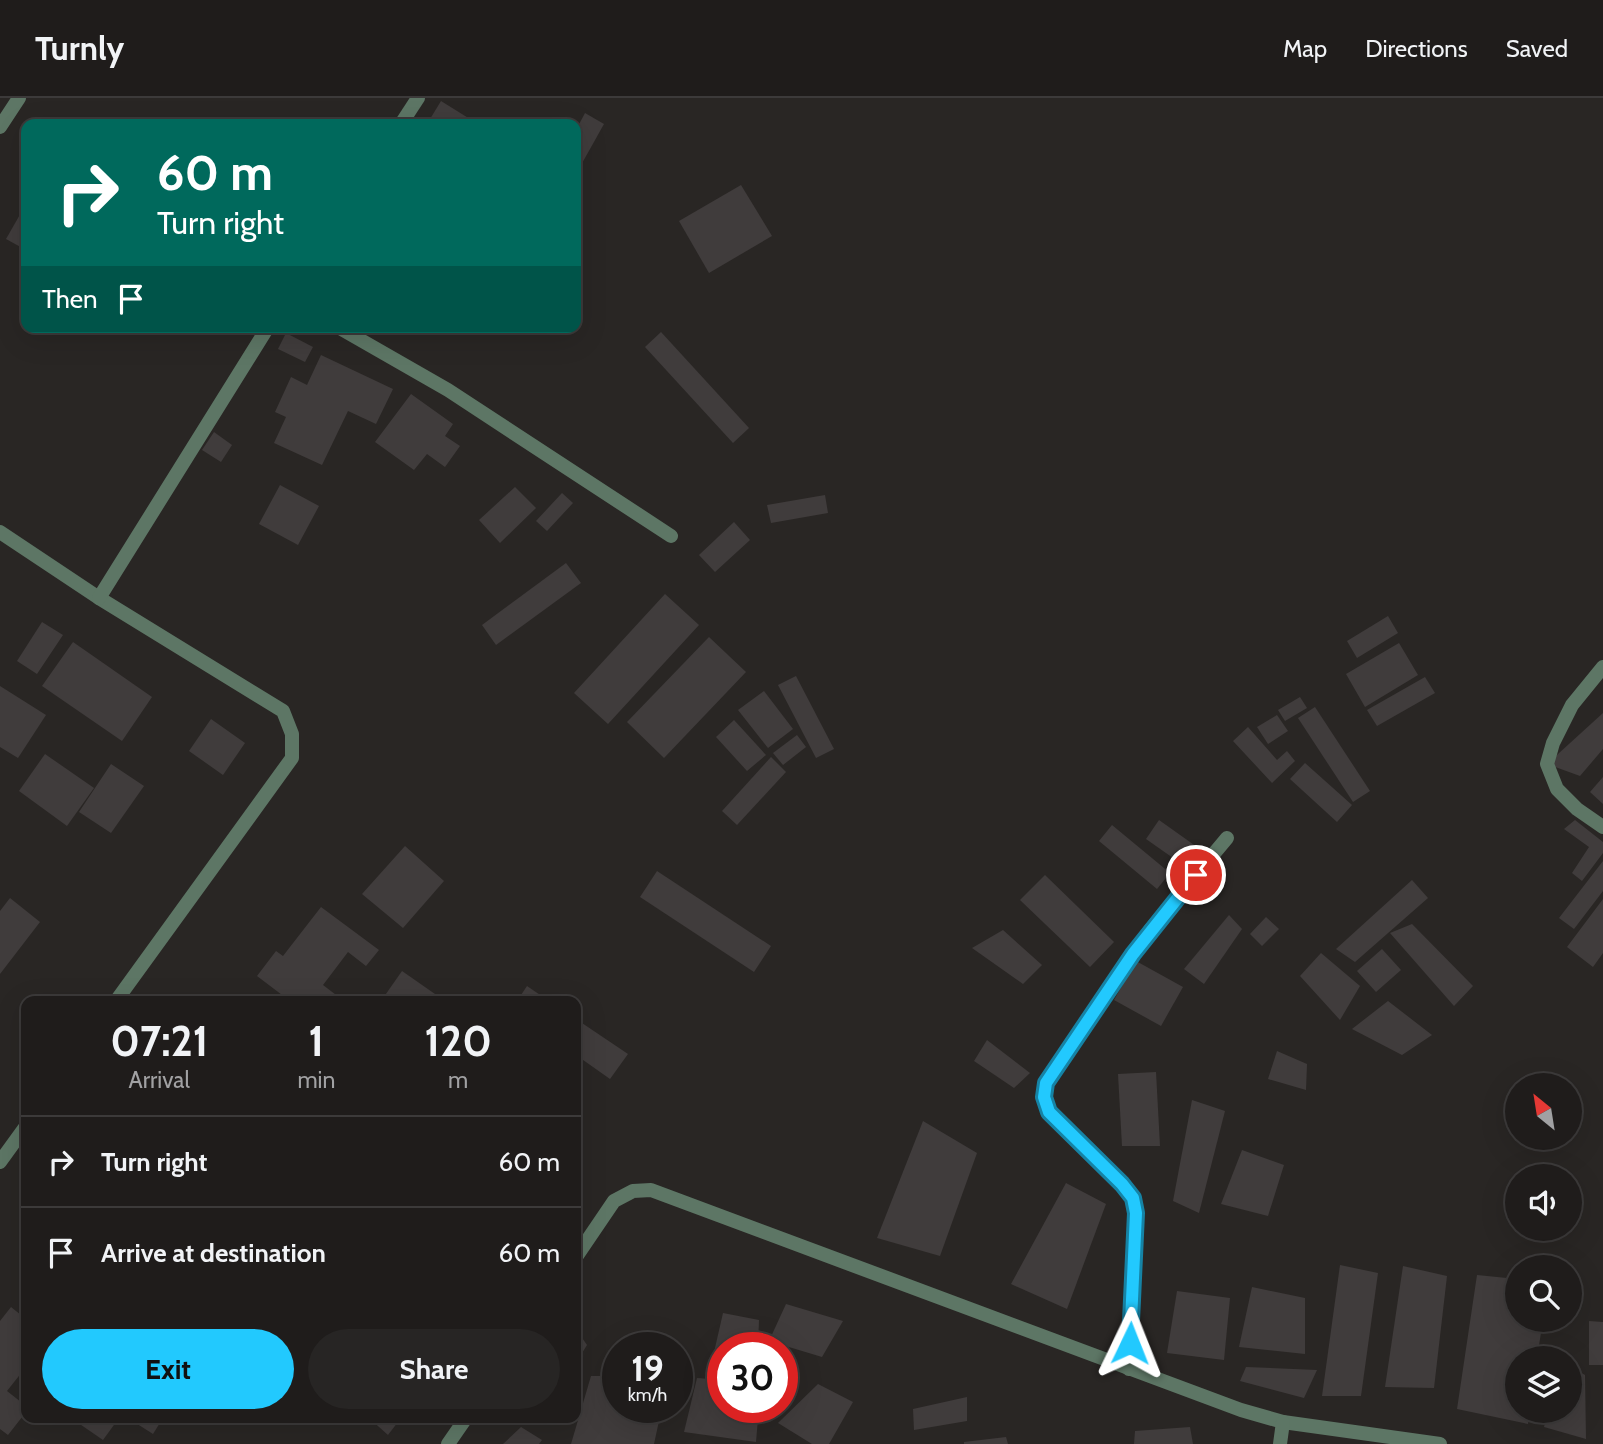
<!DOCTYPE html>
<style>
body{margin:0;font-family:Cabin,sans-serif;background:#272524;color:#f1f3f6;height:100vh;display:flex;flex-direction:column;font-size:26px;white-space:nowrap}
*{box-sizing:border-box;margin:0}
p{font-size:23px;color:#a1a1a3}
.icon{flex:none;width:38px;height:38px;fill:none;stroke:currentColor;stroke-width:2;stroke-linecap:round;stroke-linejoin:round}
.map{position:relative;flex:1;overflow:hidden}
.details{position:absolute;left:21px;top:898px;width:560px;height:427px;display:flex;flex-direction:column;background:#1f1c1b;border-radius:14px;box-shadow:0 7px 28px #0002,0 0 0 2px #3c3a3a}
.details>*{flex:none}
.guide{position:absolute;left:21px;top:21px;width:560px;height:214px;border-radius:14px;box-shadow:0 7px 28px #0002,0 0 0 2px #3c3a3a;background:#00695c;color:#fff;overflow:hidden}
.needle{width:46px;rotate:330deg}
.tools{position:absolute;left:1505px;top:975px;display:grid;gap:14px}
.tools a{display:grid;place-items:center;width:77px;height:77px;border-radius:50%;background:#1f1c1b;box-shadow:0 7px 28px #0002,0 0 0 2px #3c3a3a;font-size:35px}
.speed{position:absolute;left:602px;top:1234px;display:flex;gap:14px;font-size:35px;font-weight:700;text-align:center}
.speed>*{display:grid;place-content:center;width:91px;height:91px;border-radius:50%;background:#1f1c1b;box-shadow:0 7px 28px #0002,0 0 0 2px #3c3a3a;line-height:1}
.speed small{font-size:18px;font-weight:400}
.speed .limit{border:10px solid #d22;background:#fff;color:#111}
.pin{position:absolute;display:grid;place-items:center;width:60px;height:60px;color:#fff;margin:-30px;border:4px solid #fff;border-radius:50%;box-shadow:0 2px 7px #0007}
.me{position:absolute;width:77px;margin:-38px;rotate:2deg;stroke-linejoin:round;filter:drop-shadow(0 0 5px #0008)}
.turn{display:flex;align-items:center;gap:24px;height:147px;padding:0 21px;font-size:32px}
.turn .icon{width:91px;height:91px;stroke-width:2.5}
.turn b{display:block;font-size:49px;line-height:60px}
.then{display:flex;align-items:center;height:66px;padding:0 21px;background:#0003;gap:14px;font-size:26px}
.eta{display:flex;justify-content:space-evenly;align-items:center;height:119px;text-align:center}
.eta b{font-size:42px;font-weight:700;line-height:49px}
.button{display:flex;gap:14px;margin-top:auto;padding:14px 21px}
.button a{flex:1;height:80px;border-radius:42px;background:#22c9fe;color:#111;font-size:28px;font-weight:700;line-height:80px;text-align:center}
.button a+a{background:#272524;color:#f1f3f6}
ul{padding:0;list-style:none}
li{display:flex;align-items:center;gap:21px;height:91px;padding:0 21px;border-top:2px solid #3c3a3a}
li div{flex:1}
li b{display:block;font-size:26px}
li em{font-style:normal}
header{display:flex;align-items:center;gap:42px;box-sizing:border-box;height:98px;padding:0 35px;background:#1f1c1b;border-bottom:2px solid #3c3a3a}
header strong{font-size:33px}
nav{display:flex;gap:38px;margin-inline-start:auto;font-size:24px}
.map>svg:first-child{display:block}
.building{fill:#403c3c}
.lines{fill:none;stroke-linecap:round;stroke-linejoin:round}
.minor{stroke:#5d7665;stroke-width:14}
.route-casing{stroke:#1683a5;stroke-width:18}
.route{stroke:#22c9fe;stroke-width:12}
</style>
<header>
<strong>Turnly</strong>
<nav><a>Map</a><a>Directions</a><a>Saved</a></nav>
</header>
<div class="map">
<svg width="1603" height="1346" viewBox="0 0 1603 1346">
<rect width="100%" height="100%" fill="#292624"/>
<g class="building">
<polygon points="441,3 478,26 427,26"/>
<polygon points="585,15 604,26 576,76 576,32"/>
<polygon points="741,87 772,138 709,175 679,123"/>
<polygon points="26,106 26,152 6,141"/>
<polygon points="661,234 749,330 733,345 645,249"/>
<polygon points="286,235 313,249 305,264 278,251"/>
<polygon points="321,257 393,291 376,326 348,313 322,367 274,345 286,319 275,314 291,279 307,287"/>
<polygon points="411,296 453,326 445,338 460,348 445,369 427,356 414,372 375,344"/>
<polygon points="214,334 232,347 221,364 202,352"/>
<polygon points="280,387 319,408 298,447 259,426"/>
<polygon points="515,389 536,410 500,445 479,422"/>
<polygon points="562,395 573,405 547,433 536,423"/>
<polygon points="825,397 828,415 771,425 767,407"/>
<polygon points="734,424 750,442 715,474 699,457"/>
<polygon points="566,465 581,485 496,547 482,527"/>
<polygon points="665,496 699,527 608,626 574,595"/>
<polygon points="1388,518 1398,535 1357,560 1347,543"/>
<polygon points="42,524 63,537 37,576 17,563"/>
<polygon points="709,539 746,574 664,660 627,624"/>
<polygon points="73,544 152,599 122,643 42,588"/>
<polygon points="1399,545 1418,577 1365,609 1346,576"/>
<polygon points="796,578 834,651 816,660 778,587"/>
<polygon points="1425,579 1435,595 1377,628 1367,612"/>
<polygon points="0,588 46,617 18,660 0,649"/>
<polygon points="764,593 793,631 768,650 738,612"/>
<polygon points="1300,599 1307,610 1285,623 1278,612"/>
<polygon points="1315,609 1370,693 1353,704 1298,620"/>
<polygon points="1603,615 1603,651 1580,678 1547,666"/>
<polygon points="1277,617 1288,633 1268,646 1257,629"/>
<polygon points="211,621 245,645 223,677 189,653"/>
<polygon points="734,622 766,657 747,673 716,639"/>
<polygon points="1248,629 1277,662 1287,653 1295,663 1272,685 1233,643"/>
<polygon points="797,637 806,649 783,667 773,655"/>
<polygon points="45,656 94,690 67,728 19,693"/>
<polygon points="771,659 786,674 737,727 722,713"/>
<polygon points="1305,665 1352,707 1337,724 1290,681"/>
<polygon points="111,666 144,688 111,735 79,714"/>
<polygon points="1603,679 1603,706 1590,694"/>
<polygon points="1159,722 1197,749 1183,767 1146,741"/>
<polygon points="1575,722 1603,744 1603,755 1582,783 1572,775 1589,749 1564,731"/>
<polygon points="1112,727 1170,775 1157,791 1099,743"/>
<polygon points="405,748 444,783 403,830 362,796"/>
<polygon points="1603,763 1603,793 1574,831 1559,820"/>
<polygon points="657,773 771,848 754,874 640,799"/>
<polygon points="1045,777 1114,844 1090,869 1020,802"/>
<polygon points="1412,782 1428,800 1355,864 1336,851"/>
<polygon points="10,800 40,824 0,876 0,813"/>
<polygon points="1603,801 1603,855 1593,869 1567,849"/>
<polygon points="321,809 379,852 366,868 348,854 323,887 344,903 290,903 257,878 276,853 283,858"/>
<polygon points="1229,817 1242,831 1204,886 1184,871"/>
<polygon points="1266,819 1279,831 1262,848 1250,836"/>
<polygon points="1412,826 1473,888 1454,908 1390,835"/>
<polygon points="1003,832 1042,867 1023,886 972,850"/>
<polygon points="1382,851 1401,872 1376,894 1357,873"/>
<polygon points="1321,855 1360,888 1340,922 1300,878"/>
<polygon points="1136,863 1183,889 1161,928 1114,902"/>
<polygon points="402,873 435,896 430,903 381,903"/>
<polygon points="527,888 549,903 517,903"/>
<polygon points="1388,903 1432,937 1402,957 1352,931"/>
<polygon points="576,921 628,956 610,981 576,957"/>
<polygon points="987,942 1030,975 1014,990 974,963"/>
<polygon points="1277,953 1307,966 1306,992 1268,981"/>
<polygon points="1156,974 1160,1048 1122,1048 1118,976"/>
<polygon points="1192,1002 1225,1013 1199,1115 1173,1103"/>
<polygon points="923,1023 977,1055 940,1158 877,1140"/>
<polygon points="1242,1052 1284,1067 1268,1118 1221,1106"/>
<polygon points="1066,1085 1106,1106 1067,1211 1011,1186"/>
<polygon points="1340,1167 1378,1175 1361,1298 1322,1298"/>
<polygon points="1403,1168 1447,1178 1434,1290 1385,1289"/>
<polygon points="1477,1177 1517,1181 1517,1222 1543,1222 1537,1260 1517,1260 1517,1312 1530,1312 1528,1326 1457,1311"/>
<polygon points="1252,1189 1305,1200 1305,1256 1239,1249"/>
<polygon points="1177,1193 1230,1200 1224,1262 1167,1255"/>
<polygon points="786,1206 843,1223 822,1259 769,1243"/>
<polygon points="11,1209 26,1221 26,1269 7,1293 26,1308 26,1314 8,1337 0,1331 0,1223"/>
<polygon points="723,1215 759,1222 758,1250 723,1250 723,1264 712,1263"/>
<polygon points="1589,1223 1603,1224 1603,1267 1589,1267"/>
<polygon points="576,1231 587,1247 576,1265"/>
<polygon points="1246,1269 1317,1272 1304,1300 1240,1283"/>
<polygon points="1570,1269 1585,1277 1586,1341 1544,1329 1548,1312 1570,1312"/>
<polygon points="591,1278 618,1278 618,1309 662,1309 654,1346 571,1346"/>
<polygon points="697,1280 723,1282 723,1309 759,1309 756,1344 684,1334"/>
<polygon points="818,1286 853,1304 829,1346 812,1346 778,1325"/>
<polygon points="967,1299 967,1323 914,1332 913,1311"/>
<polygon points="71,1320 119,1320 103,1342"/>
<polygon points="133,1320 163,1320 153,1336 131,1322"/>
<polygon points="369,1320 401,1320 388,1337"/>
<polygon points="521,1329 542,1342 539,1346 503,1346"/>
<polygon points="1190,1329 1193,1346 1134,1346 1135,1333"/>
<polygon points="1006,1339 1008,1346 964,1346 964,1344"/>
</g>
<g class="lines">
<g class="minor">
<polyline points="401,26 418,0"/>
<polyline points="0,29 19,0"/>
<polyline points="338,229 448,292 671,438"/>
<polyline points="0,434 99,500 283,613 292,636 292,660 116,903"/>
<polyline points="99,500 268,229"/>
<polyline points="1603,569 1572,607 1553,645 1547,666 1557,691 1577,711 1603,729"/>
<polyline points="0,1064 26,1028"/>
<polyline points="576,1159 614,1103 633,1093 651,1092 1241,1312 1283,1324 1440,1346"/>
<polyline points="1129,1271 1136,1115 1133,1100 1122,1086 1049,1014 1044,999 1046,985 1150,832 1227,740"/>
<polyline points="448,1346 466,1320"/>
<polyline points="1280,1346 1283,1324"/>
</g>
</g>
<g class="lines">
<defs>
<polyline id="route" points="1130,1245 1136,1115 1133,1100 1122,1086 1049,1014 1044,999 1046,985 1133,856 1196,777"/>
</defs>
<use href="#route" class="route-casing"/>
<use href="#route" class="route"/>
</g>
</svg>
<div class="tools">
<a><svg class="needle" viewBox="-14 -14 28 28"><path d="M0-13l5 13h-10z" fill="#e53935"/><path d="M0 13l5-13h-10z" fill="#a1a1a3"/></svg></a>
<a><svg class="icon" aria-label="sound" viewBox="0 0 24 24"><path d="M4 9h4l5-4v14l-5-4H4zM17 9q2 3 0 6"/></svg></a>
<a><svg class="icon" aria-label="search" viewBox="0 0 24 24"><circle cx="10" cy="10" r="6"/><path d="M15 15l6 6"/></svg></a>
<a><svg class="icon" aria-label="layers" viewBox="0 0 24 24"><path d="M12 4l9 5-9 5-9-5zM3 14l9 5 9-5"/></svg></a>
</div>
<div class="speed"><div>19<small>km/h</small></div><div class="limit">30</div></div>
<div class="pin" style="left:1196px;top:777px;background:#d93025"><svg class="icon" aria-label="arrive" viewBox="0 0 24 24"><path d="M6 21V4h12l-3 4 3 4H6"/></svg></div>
<svg class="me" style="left:1130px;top:1245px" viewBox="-20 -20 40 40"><path d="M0-17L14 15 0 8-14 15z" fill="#22c9fe" stroke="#fff" stroke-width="4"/></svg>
<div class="guide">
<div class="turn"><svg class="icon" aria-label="right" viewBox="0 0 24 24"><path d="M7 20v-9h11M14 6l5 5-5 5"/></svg><div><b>60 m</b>Turn right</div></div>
<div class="then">Then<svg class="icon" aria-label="arrive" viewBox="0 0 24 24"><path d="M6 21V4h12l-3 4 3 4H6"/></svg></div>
</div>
<section class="details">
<div class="eta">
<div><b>07:21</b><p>Arrival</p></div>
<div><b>1</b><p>min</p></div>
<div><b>120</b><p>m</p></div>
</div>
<ul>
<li><svg class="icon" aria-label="right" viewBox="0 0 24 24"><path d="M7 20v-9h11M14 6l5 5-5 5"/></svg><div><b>Turn right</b></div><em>60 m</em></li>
<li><svg class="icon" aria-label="arrive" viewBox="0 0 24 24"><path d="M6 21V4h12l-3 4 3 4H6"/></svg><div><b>Arrive at destination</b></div><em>60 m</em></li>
</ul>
<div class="button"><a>Exit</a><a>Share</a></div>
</section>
</div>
